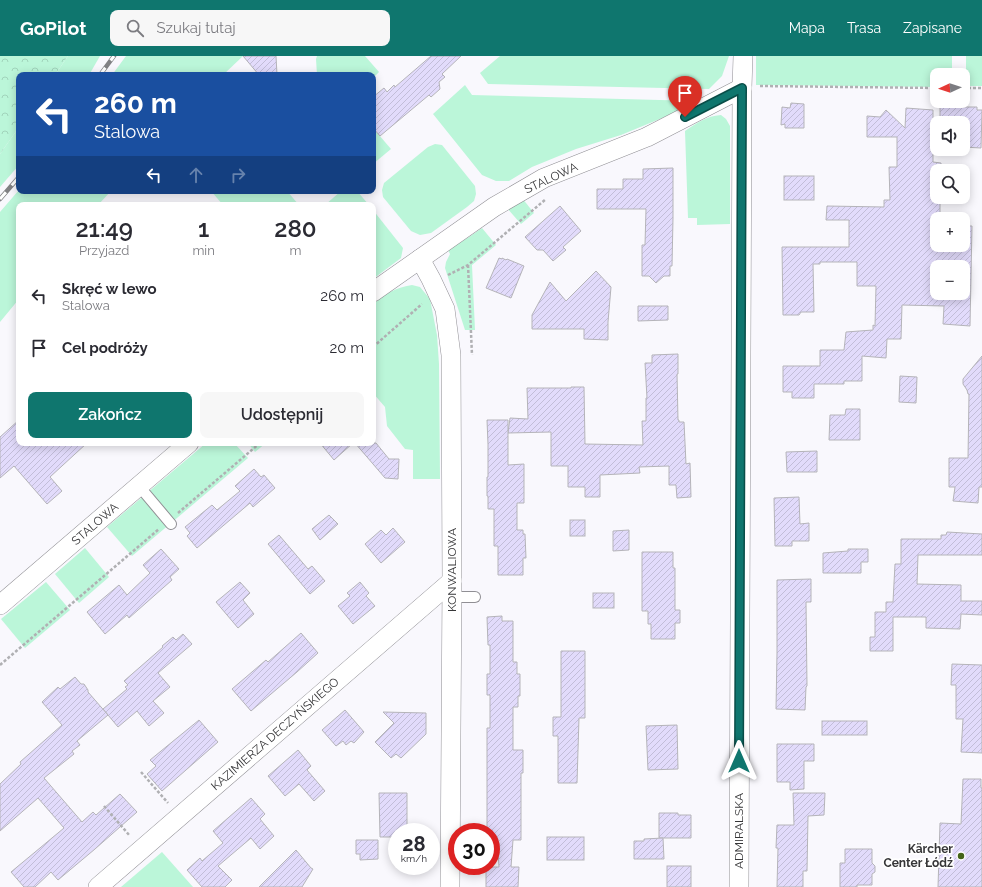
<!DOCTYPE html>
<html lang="pl">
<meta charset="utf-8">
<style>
body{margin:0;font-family:Raleway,sans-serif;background:#f7f7f7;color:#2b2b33;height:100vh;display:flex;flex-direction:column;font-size:15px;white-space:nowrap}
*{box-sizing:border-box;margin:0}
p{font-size:13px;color:#7c7c81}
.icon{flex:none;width:22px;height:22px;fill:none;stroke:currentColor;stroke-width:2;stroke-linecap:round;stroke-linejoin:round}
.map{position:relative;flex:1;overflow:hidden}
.sheet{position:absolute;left:16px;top:146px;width:360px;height:244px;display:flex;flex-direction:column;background:#fff;border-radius:8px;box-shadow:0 2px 10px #0003}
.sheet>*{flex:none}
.guide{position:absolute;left:16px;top:16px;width:360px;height:122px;border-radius:8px;box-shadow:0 2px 10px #0003;background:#1a4fa0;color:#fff;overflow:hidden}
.needle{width:26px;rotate:267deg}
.tools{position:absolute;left:930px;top:12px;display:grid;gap:8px}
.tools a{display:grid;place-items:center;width:40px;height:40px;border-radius:8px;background:#fff;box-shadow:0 2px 10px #0003;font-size:20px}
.speed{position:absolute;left:388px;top:767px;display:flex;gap:8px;font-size:20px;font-weight:700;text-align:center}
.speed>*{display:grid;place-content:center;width:52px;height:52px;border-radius:50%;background:#fff;box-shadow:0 2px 10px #0003;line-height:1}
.speed small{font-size:10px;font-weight:400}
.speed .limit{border:6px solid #d22;background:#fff;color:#111}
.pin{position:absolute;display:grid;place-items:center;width:34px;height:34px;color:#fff;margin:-41px -17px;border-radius:50% 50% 50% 0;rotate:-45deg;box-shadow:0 0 4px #0007}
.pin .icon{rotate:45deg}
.me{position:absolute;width:44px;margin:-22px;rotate:0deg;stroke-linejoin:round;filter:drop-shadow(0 0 3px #0008)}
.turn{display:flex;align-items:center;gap:14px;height:84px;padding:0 12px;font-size:18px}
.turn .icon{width:52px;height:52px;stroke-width:2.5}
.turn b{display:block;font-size:28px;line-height:34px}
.lanes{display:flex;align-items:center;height:38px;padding:0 12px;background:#0003;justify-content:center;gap:20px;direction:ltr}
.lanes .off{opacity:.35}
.eta{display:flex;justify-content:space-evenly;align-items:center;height:68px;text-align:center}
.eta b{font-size:24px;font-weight:600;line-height:28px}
.button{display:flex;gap:8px;margin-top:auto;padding:8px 12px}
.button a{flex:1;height:46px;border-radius:8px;background:#0f766e;color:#fff;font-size:16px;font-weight:600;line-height:46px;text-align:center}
.button a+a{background:#f7f7f7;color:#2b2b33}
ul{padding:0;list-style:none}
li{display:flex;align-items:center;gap:12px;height:52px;padding:0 12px}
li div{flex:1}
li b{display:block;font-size:15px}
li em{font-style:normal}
header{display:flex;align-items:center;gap:24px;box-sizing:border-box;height:56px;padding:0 20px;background:#0f766e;color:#fff}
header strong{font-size:19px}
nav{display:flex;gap:22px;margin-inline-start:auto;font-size:14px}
.search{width:280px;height:36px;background:#f7f7f7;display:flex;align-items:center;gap:10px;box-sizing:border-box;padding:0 14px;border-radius:8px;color:#7c7c81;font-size:15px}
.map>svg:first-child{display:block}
.grass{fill:#bbf6d9}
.forest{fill:url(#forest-crowns)}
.building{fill:url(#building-hatch);stroke:#b5b4b9;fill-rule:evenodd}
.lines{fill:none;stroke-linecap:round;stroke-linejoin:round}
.lane-casing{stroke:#908f94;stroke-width:12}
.street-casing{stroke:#908f94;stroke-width:20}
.path{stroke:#b0b0b3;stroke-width:2.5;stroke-dasharray:3 2;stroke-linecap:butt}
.lane{stroke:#fff;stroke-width:10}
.street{stroke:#fff;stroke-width:19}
.rail-casing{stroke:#818184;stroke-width:4.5}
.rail{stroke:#fff;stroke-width:3;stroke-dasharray:9;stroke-linecap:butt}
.route-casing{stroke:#0a4d48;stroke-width:10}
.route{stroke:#0f766e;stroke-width:7}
.poi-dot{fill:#446418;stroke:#fff;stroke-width:1.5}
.labels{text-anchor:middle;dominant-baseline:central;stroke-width:3.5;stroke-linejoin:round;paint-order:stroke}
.street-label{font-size:12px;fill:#363638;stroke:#fff}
.poi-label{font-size:12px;font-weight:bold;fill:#363638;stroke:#fff;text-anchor:end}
</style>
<header>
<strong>GoPilot</strong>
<div class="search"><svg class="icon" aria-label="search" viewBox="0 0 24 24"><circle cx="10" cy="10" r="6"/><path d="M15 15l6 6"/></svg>Szukaj tutaj</div>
<nav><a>Mapa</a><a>Trasa</a><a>Zapisane</a></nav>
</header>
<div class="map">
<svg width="982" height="831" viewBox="0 0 982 831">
<defs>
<pattern id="forest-crowns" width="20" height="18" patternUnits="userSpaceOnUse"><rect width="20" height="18" fill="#bbf6d9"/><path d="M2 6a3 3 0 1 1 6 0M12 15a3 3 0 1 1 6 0" fill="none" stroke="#a1d4bb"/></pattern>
<pattern id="building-hatch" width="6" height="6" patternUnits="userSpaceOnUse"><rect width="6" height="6" fill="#e2dbfb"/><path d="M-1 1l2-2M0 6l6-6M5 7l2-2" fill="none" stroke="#c2bdd8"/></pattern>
</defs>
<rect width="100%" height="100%" fill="#f9f8fd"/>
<g class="grass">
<polygon points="68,0 100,0 89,19 55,19"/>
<polygon points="126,0 243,0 223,19 112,19"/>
<polygon points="317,0 365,0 379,16 373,22 373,19 317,19 316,3"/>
<polygon points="500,0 729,0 722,20 709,33 488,28 480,17"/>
<polygon points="756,0 952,0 952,19 937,19 937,31 756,29"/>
<rect x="966" y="0" width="16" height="30"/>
<polygon points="465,29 472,39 698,45 667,60 621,79 576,93 532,111 509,125 496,125 482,119 433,58"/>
<path d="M721,59l5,4 4,7v98l-33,1v-7h-9l-3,-87c12,-8 21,-15 36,-16z"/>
<polygon points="19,71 19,109 0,131 0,98"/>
<polygon points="373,72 391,93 373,108"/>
<polygon points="435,88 442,89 475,130 476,138 474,145 467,151 431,177 420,179 411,175 383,141 382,134 384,127 428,91"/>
<polygon points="19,134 19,135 111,135 98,149 19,149 19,243 0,266 0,156"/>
<polygon points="211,135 287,135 299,149 223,149"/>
<polygon points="341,135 357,135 369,149 325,149"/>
<polygon points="522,142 534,157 521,168 507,152"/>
<polygon points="373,154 403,192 401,202 373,223"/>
<polygon points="482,172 496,189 472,209 475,274 465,274 445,212 446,206 450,198 448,194 469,181"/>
<path d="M412,229l8,2 10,12 7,36 2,29 1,115h-27v-29l-8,-1 -18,-23 -2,-19 -12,-14v-89c14,-11 21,-16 39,-19z"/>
<polygon points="206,387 234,387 248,402 132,500 107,471"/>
<polygon points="248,387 266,387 255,396"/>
<polygon points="85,492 109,521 79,547 55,518"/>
<polygon points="46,526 70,554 25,592 1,563"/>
<polygon points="162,796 193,831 121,831"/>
</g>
<polygon class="forest" points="0,0 68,0 55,19 19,19 19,71 0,98"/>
<g class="building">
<polygon points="243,0 276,0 277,19 259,19"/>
<polygon points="431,0 461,0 442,18 445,21 439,26 440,33 431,41 429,39 380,80 373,72 373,41 384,32 387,36 394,29 395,31"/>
<polygon points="791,47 804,48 804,72 785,72 785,68 781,69 782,51 790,52"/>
<polygon points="940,51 977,51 977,54 982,54 981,92 963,91 963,67 940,67"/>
<path d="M906,52l27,2v52l8,1v8h-4v26h3v22h-3v26h26v-19h9l-2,100 -27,-2 1,-18 -42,-1 -1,34h-14l-1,19 -24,-2v25h-18v3h-30v14h-22v-6h-9v-26h37v-16h24l2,-18 27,-2v-5l2,1 1,-40h-19v-24h-37v2h-7l1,48h-13l-2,3h-16l-1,-68h67v-27h-23l1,-14 57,1v-7h6l-1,-33h8v-30h-30v-21l13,1 6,-7 19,18zM937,211h26v26h-26z"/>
<polygon points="673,112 673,162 672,210 670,210 670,220 664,220 656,227 649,220 642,220 642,189 645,189 646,153 597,153 597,133 623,133 623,123 643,123 643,113"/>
<rect x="784" y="120" width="30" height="24"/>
<polygon points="560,150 581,175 563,191 566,194 553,205 543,194 537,194 525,181"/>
<polygon points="499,202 502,203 502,202 506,204 507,203 524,210 511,242 486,232"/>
<polygon points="596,215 611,231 608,266 608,284 584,283 584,273 532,273 532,259 550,226 566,245"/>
<polygon points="638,250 668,250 668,264 638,265"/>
<polygon points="678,298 678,318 677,318 678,364 679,364 679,366 684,366 686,408 690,407 691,441 677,442 676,429 669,429 669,410 639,411 640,417 600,419 600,441 585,441 585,431 568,431 568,410 551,410 551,376 508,377 510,362 528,363 527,332 571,332 571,331 584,331 585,388 643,389 642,365 646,365 646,342 647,342 645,307 652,307 652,299"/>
<polygon points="982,300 982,431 979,431 978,447 953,445 955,431 949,431 949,402 968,402 969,338 968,338 967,334 963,328 963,323"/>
<polygon points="900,320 917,321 916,347 899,346"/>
<polygon points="846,353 860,353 860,384 829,384 830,359 845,359"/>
<polygon points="19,364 19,387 87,387 50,421 62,435 47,448 14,410 0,422 0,381"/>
<polygon points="487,364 508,364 508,409 524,408 524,447 517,447 517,474 523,474 523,478 525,478 526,502 523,502 523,519 498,519 498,490 494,490 494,453 488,453 488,440 487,440 487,421 488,421 488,388"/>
<polygon points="320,387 353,387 334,404"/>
<polygon points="355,387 376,387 389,403 399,403 398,423 385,422"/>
<polygon points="817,395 817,416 787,416 786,396"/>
<polygon points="254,413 261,421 264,419 275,432 253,451 250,447 197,492 187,480 190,477 185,471 212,449 217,454 240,435 235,430"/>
<polygon points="799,441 800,468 809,467 809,485 792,485 792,490 775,490 774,442"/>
<polygon points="329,459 338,468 320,484 312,473"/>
<rect x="570" y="464" width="15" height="16"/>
<polygon points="393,472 405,486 381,507 365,488 381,474 386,479"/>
<polygon points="629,474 629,494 613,495 613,475"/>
<polygon points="947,476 982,478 982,499 918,499 917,528 961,529 961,545 982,545 982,559 961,558 960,573 926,572 926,561 893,561 893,595 870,595 870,581 875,581 875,556 886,556 886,546 893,546 895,508 901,508 901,483 941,483 941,479 946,479"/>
<polygon points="279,479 308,513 312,510 325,525 310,538 268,488"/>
<polygon points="161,493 179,513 170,521 172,524 129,562 127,559 105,578 87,556 119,529 127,539 150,517 143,509"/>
<polygon points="848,493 868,493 868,506 861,506 861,517 823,517 823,497 848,495"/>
<polygon points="642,496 673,496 673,512 675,512 675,554 680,554 680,567 675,567 675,583 651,583 651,568 648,568 648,555 642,555"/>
<polygon points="811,523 811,546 806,546 807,630 806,631 805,654 776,653 777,597 777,524"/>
<polygon points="240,526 250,537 243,544 254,558 238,572 216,546"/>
<polygon points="360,526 369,537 366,540 375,550 353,568 338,550 350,540 347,537"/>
<rect x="593" y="537" width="21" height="15"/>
<polygon points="502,560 502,565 513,565 513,606 517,606 517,618 520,618 520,640 518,640 518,651 513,651 513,694 523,694 523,717 521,717 521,784 513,784 511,811 519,811 518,831 486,831 486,811 499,811 497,781 491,781 491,776 487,776 487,672 490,672 490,639 487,639 487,618 490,618 490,589 488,589 487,561"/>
<polygon points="301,577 318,597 297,616 251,655 232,633 266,604 268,606"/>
<polygon points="183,578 192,588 158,617 170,631 153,645 164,657 149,670 137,655 118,671 103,653 127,633 125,631 128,629 124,625 163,591 162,590 173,581 176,584"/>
<polygon points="561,595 585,595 585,662 579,662 577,727 558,727 558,680 553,680 553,661 561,661"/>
<polygon points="952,608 982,609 982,697 961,696 963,663 956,663 956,629 951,629"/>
<polygon points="75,621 81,628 84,628 88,634 88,636 108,659 77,685 80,689 72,695 74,698 44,722 82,766 93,756 96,759 120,738 137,756 95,793 58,824 51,816 35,831 24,831 11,816 64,772 38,742 0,775 0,728 21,708 20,706 62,669 42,646 58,631 60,633"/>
<polygon points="345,654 364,676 354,687 351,685 346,689 343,685 336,690 322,674"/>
<polygon points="383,656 426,657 426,678 401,702 396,698 391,702 375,686 394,667"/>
<polygon points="199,664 218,686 162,735 147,718 156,710 150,704"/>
<rect x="822" y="665" width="45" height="14"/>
<polygon points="677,669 678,713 648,714 646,670"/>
<polygon points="777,688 814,688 814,705 804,705 804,733 790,734 790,726 777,726"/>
<polygon points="298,694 311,710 307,714 325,735 314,745 299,728 285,740 268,720"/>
<polygon points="963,723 981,723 981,732 982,732 982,831 938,831 940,767 961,768"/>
<polygon points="379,737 407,737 407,776 397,776 397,781 380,781"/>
<polygon points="793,737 825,737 824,759 808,760 807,815 803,815 803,831 777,831 778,792 776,792 777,769 794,769"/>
<polygon points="251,742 265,758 260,763 274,780 260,793 251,782 218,810 232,824 225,831 202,831 187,814 200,802 202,805 223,787 213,775"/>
<polygon points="659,757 678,757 678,759 691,759 691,782 659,782"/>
<rect x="547" y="781" width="37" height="23"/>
<polygon points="663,782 664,803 634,803 634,785 644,785 644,783"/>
<polygon points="356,784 378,784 378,803 360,804 360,798 356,798"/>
<polygon points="845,793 872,793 872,807 875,810 875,816 872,818 872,829 857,829 857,831 840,831 840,807 845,807"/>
<polygon points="296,794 311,812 313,813 302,831 259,831"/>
<rect x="667" y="810" width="24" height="21"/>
</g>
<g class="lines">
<defs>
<g id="lane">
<polyline points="139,430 171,468"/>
<polyline points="452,541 475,541"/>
</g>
<g id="street">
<polyline points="420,203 431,223 445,253 451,299 452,525 450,831"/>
<polyline points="373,236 494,151 544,122 647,81 742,32"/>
<polyline points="0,549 189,387"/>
<polyline points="98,831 452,525"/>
<polyline points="739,831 742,32 743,0"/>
</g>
</defs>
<use href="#lane" class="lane-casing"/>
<use href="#street" class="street-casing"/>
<g class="path">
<polyline points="760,30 937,32"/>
<polyline points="963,32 982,32"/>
<polyline points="468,209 472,299"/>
<polyline points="448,219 468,209 546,143"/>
<polyline points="373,291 422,248"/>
<polyline points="178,457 260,387"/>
<polyline points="0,609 159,473"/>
<polyline points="141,716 168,747"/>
<polyline points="104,750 130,780"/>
</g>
<use href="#lane" class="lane"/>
<use href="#street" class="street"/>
<defs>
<g id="rail">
<polyline points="100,19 114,0"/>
<polyline points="0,143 19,121"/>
</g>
</defs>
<use href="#rail" class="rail-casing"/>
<use href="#rail" class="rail"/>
</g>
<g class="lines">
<defs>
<polyline id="route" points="685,61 742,32 739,705"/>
</defs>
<use href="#route" class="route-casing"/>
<use href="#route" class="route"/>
</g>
<circle class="poi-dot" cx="961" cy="800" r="4"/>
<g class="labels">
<g class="street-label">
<text transform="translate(551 122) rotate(-25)">STALOWA</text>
<text transform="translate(95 468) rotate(-41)">STALOWA</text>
<text transform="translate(452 514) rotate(-90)">KONWALIOWA</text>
<text transform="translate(275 678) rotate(-41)">KAZIMIERZA DECZYŃSKIEGO</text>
<text transform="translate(739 775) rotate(-90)">ADMIRALSKA</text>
</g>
<g class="poi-label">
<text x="953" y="793">Kärcher<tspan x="953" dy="14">Center Łódź</tspan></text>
</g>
</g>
</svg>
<div class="tools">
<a><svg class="needle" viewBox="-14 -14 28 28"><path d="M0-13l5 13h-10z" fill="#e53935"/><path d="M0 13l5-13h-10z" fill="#7c7c81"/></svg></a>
<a><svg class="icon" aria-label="sound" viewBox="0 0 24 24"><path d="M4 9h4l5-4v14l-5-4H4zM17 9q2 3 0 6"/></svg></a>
<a><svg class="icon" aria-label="search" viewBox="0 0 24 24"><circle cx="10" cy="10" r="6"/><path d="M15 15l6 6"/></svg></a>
<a>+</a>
<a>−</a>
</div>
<div class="speed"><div>28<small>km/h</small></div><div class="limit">30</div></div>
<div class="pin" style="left:685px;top:61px;background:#d93025"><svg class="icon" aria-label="arrive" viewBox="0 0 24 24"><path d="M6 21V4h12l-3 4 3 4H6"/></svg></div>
<svg class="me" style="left:739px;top:705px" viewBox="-20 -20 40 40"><path d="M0-17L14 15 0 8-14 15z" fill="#0f766e" stroke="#fff" stroke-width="4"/></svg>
<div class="guide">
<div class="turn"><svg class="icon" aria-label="left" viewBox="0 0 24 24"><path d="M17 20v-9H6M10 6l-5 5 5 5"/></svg><div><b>260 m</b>Stalowa</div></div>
<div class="lanes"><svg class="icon" aria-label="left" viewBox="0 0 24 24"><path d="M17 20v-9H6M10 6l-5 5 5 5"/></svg><svg class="icon off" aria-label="ahead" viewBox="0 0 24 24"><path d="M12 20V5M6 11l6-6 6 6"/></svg><svg class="icon off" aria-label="right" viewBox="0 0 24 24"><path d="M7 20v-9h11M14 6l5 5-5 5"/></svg></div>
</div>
<section class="sheet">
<div class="eta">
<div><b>21:49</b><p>Przyjazd</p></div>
<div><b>1</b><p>min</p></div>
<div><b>280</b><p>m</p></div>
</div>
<ul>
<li><svg class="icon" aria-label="left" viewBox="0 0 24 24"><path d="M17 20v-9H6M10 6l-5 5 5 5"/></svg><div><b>Skręć w lewo</b><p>Stalowa</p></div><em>260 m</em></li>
<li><svg class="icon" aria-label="arrive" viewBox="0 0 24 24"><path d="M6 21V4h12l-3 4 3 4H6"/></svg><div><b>Cel podróży</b></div><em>20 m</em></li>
</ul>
<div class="button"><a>Zakończ</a><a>Udostępnij</a></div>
</section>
</div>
